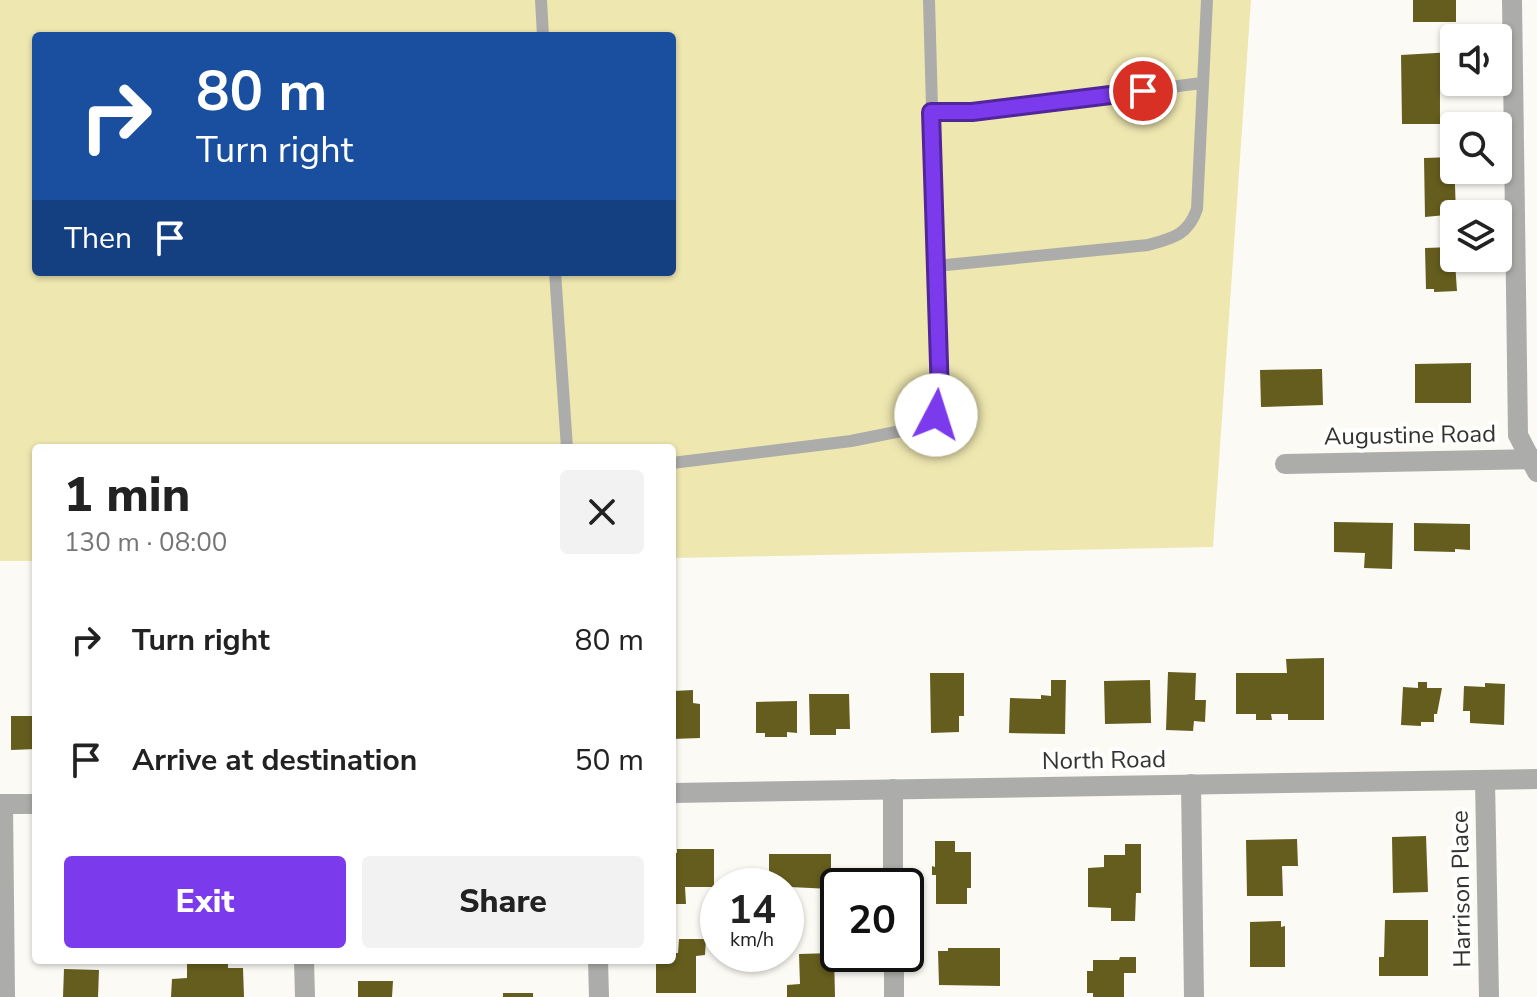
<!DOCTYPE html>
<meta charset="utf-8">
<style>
body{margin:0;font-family:"Nunito Sans",sans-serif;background:#f2f2f2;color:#222;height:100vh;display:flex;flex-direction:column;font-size:30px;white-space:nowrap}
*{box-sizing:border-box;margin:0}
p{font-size:26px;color:#767676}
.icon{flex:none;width:44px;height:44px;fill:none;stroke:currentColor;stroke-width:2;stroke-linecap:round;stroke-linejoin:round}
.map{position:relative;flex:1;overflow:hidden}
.side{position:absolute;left:32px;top:444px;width:644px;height:520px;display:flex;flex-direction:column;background:#fff;border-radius:8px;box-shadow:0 2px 6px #0004}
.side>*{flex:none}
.top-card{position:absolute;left:32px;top:32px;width:644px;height:244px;border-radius:8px;box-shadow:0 2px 6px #0004;background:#1a4fa0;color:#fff;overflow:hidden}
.fabs{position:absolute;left:1440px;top:24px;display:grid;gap:16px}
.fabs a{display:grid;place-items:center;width:72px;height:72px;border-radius:8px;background:#fff;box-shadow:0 2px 6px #0004;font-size:40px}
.speed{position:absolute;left:700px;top:868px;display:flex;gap:16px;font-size:40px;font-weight:700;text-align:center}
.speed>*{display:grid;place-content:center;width:104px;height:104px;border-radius:50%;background:#fff;box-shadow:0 2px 6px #0004;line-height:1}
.speed small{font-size:20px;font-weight:400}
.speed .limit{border:4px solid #111;border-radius:12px;background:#fff;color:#111}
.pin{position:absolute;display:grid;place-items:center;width:68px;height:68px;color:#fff;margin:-34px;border:4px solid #fff;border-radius:50%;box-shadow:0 2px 8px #0007}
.me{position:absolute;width:88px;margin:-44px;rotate:5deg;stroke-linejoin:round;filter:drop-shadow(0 0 6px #0008)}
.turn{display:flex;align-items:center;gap:28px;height:168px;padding:0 32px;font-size:36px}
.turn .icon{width:104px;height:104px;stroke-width:2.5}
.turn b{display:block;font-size:56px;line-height:68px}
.then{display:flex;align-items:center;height:76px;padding:0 32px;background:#0003;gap:16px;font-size:30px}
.round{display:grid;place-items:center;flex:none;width:84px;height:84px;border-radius:8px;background:#f2f2f2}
.overview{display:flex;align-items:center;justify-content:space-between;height:136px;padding:0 32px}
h1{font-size:48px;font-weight:800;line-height:60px}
.button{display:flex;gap:16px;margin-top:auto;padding:16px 32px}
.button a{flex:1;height:92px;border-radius:8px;background:#7c3aed;color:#fff;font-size:32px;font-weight:800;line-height:92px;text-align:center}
.button a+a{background:#f2f2f2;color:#222}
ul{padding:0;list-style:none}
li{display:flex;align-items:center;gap:24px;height:120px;padding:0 32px}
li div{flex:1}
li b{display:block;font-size:30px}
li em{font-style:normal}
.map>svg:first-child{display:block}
.green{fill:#eee7b0;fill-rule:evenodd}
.building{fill:#655d1d}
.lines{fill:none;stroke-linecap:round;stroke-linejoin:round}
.service{stroke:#acacaa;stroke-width:12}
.minor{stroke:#acacaa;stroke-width:20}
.route-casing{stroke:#51269a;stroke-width:20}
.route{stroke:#7c3aed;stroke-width:14}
.labels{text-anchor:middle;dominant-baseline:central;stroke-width:8;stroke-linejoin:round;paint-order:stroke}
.street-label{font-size:24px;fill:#333331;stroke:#fffffe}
</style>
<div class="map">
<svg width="1537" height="997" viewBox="0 0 1537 997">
<rect width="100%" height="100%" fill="#fbfaf5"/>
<path class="green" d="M0,0h1251l-38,547 -541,11v-110h-636v113h-36zM36,36h636v236h-636z"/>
<g class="building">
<rect x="1413" y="0" width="43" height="22"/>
<polygon points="1453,52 1453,82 1440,82 1440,124 1402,124 1401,55"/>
<polygon points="1454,157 1456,214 1425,217 1424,158"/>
<polygon points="1454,247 1457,291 1434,292 1434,289 1426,289 1425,248"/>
<polygon points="1471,363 1471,403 1415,403 1415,364"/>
<polygon points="1322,369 1323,405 1261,407 1260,370"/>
<polygon points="1334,522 1393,523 1392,569 1364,568 1365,553 1334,552"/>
<polygon points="1414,523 1470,524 1470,550 1455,549 1455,552 1414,551"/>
<polygon points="1324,658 1324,720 1288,720 1288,714 1271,714 1272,720 1256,720 1256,714 1236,714 1236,673 1287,673 1286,659"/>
<polygon points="1168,672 1196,673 1195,700 1206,700 1205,722 1194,721 1193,731 1166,730"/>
<polygon points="930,673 964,673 964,716 959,716 959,732 931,733"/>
<polygon points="1051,680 1066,680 1065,734 1009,733 1010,698 1041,699 1041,695 1051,696"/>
<polygon points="1150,680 1151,723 1105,724 1104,681"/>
<polygon points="1418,682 1427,682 1427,688 1442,688 1437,714 1434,714 1434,722 1421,722 1421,726 1401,725 1403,687 1418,688"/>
<polygon points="1485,683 1505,684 1504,725 1470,723 1470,711 1463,711 1464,686 1485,687"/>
<polygon points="693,690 693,703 700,704 700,738 672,739 674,691"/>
<polygon points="809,694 849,694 850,729 836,729 836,735 810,735"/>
<polygon points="797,701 797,733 787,732 787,737 765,737 765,733 756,733 756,702"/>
<polygon points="11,716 36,716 36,749 11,750"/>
<polygon points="1426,836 1428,892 1393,893 1392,837"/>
<polygon points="1297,839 1298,866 1282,866 1283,896 1247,896 1246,840"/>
<polygon points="935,841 955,841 955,852 971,852 971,888 967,888 967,904 936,904 936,875 932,875 932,866 935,867"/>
<polygon points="1125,844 1141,844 1141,893 1136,893 1135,921 1111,921 1111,908 1088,907 1088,868 1104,867 1104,855 1125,855"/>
<polygon points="677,849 714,849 714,887 685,887 686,904 672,904 672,853 677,853"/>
<polygon points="769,854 831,854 831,889 769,886"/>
<polygon points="1385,920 1428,920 1428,976 1379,976 1379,957 1384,957"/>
<polygon points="1281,921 1281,927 1285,926 1285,967 1250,967 1250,922"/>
<polygon points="679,939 706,939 705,955 696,956 696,993 656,993 656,960 672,960 672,953 678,953"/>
<polygon points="948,948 1000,948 1000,986 939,985 938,951 948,951"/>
<polygon points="834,953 835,997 787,997 787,985 800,984 799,954"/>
<polygon points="1120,957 1136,957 1136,973 1124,973 1124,997 1093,997 1093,993 1087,993 1087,971 1093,971 1093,960 1119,960"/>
<polygon points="187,962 228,962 228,968 243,968 244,997 171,997 172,979 187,978"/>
<polygon points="64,969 99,970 98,997 63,997"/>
<polygon points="358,981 393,981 392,997 358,997"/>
<rect x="503" y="993" width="30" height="4"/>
</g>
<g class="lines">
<g class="service">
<polyline points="541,0 543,36"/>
<polyline points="931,112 972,112 1202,83"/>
<path d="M936,266l212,-21c25,-7 40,-10 49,-36l10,-209"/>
<polyline points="555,272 567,448"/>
<polyline points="672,463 851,441 931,425 940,395 929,0"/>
</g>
<g class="minor">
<polyline points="1512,0 1518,435 1537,472"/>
<polyline points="1285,464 1537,459"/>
<polyline points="1485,780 1489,997"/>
<polyline points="1191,784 1194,997"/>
<polyline points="893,789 893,886"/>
<polyline points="672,793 1537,779"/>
<polyline points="0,804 36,804"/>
<polyline points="3,804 5,997"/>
<polyline points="894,954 894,997"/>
<polyline points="304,960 305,997"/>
<polyline points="598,960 599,997"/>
</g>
</g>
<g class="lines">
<defs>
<polyline id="route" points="936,415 940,395 931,112 972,112 1143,91"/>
</defs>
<use href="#route" class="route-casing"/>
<use href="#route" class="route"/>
</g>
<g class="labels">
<g class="street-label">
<text transform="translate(1410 435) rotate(-1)">Augustine Road</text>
<text transform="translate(1104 760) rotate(-1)">North Road</text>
<text transform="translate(1461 889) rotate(-91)">Harrison Place</text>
</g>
</g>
</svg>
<div class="fabs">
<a><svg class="icon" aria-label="sound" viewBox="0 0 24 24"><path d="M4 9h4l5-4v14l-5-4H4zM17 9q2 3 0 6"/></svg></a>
<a><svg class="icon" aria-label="search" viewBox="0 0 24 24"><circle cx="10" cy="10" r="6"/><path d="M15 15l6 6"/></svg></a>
<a><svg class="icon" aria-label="layers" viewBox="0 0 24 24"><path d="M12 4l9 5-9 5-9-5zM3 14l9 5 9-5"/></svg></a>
</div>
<div class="speed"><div>14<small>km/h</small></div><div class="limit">20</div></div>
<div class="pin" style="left:1143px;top:91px;background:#d93025"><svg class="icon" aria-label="arrive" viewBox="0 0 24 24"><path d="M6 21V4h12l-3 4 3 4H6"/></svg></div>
<svg class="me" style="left:936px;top:415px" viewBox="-20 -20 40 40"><circle r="19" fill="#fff"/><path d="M0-13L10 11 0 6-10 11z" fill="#7c3aed"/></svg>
<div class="top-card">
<div class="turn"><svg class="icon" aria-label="right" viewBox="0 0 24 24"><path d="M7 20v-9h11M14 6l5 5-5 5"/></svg><div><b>80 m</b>Turn right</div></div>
<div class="then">Then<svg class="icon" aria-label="arrive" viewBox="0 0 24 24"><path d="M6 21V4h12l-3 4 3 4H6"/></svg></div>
</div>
<section class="side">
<div class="overview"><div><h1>1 min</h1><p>130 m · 08:00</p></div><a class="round"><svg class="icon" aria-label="close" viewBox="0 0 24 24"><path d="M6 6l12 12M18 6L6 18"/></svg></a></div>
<ul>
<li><svg class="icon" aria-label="right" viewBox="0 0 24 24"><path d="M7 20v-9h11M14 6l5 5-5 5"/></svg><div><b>Turn right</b></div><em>80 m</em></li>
<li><svg class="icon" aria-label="arrive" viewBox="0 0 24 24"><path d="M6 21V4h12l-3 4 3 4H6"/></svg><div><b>Arrive at destination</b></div><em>50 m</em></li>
</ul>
<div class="button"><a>Exit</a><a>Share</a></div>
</section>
</div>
